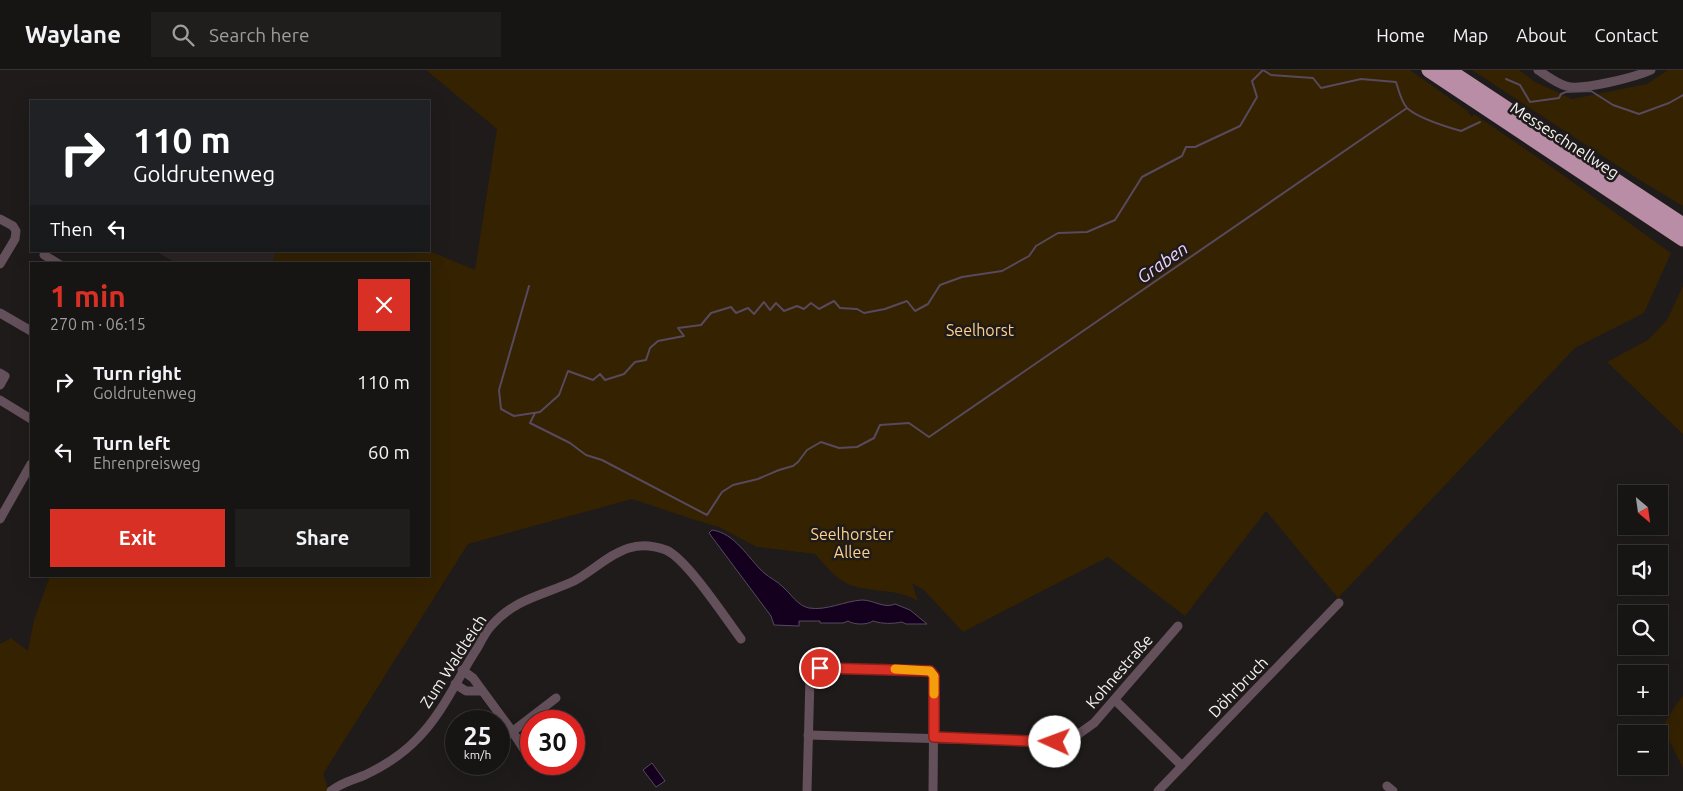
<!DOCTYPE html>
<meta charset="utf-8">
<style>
body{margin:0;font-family:Ubuntu,sans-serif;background:#201d1d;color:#f1f3f6;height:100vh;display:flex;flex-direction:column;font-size:19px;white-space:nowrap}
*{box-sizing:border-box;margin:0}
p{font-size:16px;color:#9e9ea0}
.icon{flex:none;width:28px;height:28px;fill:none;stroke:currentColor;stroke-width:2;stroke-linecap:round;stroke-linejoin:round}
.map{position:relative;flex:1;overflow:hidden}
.panel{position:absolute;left:30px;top:192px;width:400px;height:315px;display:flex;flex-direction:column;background:#171414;border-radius:0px;box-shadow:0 5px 20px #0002,0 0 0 1px #363334}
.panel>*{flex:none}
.top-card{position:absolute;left:30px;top:30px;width:400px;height:152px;border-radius:0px;box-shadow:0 5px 20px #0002,0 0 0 1px #363334;background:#202124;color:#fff;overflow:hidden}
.needle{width:32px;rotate:151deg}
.tools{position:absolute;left:1618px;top:415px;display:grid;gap:10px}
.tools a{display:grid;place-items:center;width:50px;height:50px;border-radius:0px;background:#171414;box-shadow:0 5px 20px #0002,0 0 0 1px #363334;font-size:25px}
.speed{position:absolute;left:445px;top:640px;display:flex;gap:10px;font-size:25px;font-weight:700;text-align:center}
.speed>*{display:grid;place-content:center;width:65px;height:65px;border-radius:50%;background:#171414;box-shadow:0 5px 20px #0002,0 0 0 1px #363334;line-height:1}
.speed small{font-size:12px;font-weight:400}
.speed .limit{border:8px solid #d22;background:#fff;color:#111}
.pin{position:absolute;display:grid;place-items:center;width:42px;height:42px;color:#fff;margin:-21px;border:2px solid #fff;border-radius:50%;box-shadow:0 1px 5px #0007}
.me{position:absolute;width:55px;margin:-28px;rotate:272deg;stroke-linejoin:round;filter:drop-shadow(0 0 4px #0008)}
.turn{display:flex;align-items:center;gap:18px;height:105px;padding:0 20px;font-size:22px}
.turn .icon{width:65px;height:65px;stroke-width:2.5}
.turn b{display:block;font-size:35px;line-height:42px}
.then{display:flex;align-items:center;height:48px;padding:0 20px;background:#0003;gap:10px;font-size:19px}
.round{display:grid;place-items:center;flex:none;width:52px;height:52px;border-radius:0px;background:#201d1d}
.summary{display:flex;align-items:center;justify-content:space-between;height:85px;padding:0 20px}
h1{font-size:30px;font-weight:700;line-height:38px;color:#d93025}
.action{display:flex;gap:10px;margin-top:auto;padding:10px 20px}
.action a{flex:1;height:58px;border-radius:0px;background:#d93025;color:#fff;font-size:20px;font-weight:700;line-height:58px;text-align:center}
.action a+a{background:#201d1d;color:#f1f3f6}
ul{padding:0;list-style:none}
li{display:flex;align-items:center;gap:15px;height:70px;padding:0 20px}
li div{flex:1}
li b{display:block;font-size:19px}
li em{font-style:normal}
header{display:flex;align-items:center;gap:30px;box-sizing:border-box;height:70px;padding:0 25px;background:#171414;border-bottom:1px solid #363334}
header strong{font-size:24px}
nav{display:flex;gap:28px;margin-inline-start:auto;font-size:18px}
.search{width:350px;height:45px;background:#201d1d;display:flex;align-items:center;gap:12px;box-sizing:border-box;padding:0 18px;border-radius:0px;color:#9e9ea0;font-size:19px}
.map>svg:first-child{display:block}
.built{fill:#2e2425}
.green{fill:#342201}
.water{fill:#14001e;stroke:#58495e}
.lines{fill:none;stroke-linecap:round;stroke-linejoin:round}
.stream{stroke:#58495e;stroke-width:2}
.minor{stroke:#64505a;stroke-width:9}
.trunk{stroke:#ba8da6;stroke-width:15}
.route-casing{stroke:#8d1f18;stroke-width:12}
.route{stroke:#d93025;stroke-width:9}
.slow{stroke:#f59e0b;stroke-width:9}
.labels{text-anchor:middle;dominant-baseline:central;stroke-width:5;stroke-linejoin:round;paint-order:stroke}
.street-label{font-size:16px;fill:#f6f3f3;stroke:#1f1b1b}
.park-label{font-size:16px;fill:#fdd08b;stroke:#1f1b1b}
.water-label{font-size:18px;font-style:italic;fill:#eed3fa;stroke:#1f1b1b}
</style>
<header>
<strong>Waylane</strong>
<div class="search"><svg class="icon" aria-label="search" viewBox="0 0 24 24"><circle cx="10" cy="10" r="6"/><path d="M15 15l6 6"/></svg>Search here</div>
<nav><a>Home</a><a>Map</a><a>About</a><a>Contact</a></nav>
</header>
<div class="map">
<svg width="1683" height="721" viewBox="0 0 1683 721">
<rect width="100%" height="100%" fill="#1f1b1b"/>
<polygon class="built" points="155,181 277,181 272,194 178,194"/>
<g class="green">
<path d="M426,0h984l59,42 -1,1 4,4 2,-3 82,56 115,83 -27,60 -69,35 -237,250 -72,-87 -81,105 -77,-59 -145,75 -39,-42 -12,-7 6,18c-21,-13 -45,-8 -68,-16 -14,-6 -25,-20 -35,-31l-58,-7 -38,-20 -27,-8 -60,-20 -164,45 -145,230 6,17h-329v-147l11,-6 17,13 6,-31 16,-44h379v-312h-157l5,-13h152l46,19 22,-141z"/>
<polygon points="1472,0 1519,0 1535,12 1572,29 1647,14 1668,0 1683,0 1683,136 1638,109"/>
<polygon points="1683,216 1683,364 1607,292 1648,270 1667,250"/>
<polygon points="1683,626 1683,698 1669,670 1665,653 1675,636"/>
</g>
<g class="water">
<path d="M712,460c23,3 36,28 52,43 6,5 13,8 19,14 8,7 15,19 26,21 17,3 36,-7 53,-8 12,0 22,9 33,4l15,6 17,14h-21l-4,-2c-10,2 -19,2 -29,-1 -6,4 -19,4 -25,0l-5,2h-23v-2h-21v5l-25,-1 -3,-9 -62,-83z"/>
<polygon points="652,693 665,711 656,717 643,700"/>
</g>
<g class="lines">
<g class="stream">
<path d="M1263,0l8,5 42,3 8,10 40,-9 35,3c3,9 5,19 11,26 11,10 40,19 54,23l19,-9"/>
<polyline points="1506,9 1520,15 1530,32 1559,28 1561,24 1566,22 1591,21 1613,35 1639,44 1669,33 1683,25"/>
<polyline points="529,216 499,320 501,339 514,346 540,342 559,325 568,301 593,310 600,304 605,310 624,304 635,292 646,290 650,278 658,271 684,266 678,258 701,255 711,243 731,237 736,243 748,238 754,244 764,232 770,240 776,233 784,241 797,236 804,239 811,233 819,239 834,231 840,238 857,239 864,243 885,239 907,231 915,241 928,234 940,215 962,207 1002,201 1029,186 1036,176 1058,163 1087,162 1115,150 1142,107 1182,86 1186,77 1195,77 1240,56 1257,27 1252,11 1263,0"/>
<polyline points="535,343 530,353 570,373 586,385 602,390 707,445 722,422 733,415 758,409 779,400 793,396 798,392 807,380 821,372 839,378 857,377 874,368 880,355 909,353 929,367 1407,38"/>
</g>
<g class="minor">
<path d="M1538,0c9,6 18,13 28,16 15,5 70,-9 85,-16"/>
<polyline points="0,149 13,156 16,161 15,169 0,194"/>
<polyline points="44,185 59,194"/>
<polyline points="0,243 31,261"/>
<polyline points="0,303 5,306 0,315"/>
<polyline points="0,330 31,349"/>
<polyline points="0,449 31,394"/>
<polyline points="462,600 473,608 512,661 531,690"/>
<polyline points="455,614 466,621 482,621"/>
<polyline points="1115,630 1182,696"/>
<polyline points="808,665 1055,672 1070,670 1094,653 1178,556"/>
<polyline points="499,672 556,628"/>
<polyline points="1387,716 1393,721"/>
<path d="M331,721c11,-9 22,-11 34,-16 19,-9 38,-21 53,-37 25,-25 40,-61 60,-91 4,-8 8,-16 14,-22 24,-27 52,-30 82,-44 19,-10 35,-27 55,-33 12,-4 26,-2 37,2 21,9 60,69 75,89"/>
<polyline points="807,721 810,607 813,600 820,598 930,601 934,606 934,613 933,721"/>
<polyline points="1158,721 1339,533"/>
</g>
<g class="trunk">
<polyline points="1429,0 1683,169"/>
<polyline points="1448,0 1683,155"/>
</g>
</g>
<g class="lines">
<defs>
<polyline id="route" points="820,598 930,601 934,606 934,667 1055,672"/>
</defs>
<use href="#route" class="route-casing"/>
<use href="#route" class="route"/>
<polyline class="slow" points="895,599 930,601 934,606 934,624"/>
</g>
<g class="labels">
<g class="street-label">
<text transform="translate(1565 70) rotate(33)">Messeschnellweg</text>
<text transform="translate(453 591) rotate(-57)">Zum Waldteich</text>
<text transform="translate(1119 601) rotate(-49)">Kohnestraße</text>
<text transform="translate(1238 617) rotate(-46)">Döhrbruch</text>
</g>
<g class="park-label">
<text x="980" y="260">Seelhorst</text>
<text x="852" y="464">Seelhorster<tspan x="852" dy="18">Allee</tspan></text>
</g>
<g class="water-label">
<text transform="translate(1162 192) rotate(-35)">Graben</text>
</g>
</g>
</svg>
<div class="tools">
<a><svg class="needle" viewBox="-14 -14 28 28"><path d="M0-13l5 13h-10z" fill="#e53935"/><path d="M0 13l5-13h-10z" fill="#9e9ea0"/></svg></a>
<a><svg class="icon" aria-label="sound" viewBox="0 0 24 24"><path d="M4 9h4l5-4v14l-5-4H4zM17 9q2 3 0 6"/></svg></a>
<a><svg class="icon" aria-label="search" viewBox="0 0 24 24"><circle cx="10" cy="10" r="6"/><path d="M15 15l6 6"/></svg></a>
<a>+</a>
<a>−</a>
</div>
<div class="speed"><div>25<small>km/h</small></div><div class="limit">30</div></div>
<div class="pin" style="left:820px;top:598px;background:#d93025"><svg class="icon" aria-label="arrive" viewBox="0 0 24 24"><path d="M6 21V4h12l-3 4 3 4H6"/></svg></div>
<svg class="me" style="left:1055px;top:672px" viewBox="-20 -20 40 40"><circle r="19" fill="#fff"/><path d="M0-13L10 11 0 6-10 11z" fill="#d93025"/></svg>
<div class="top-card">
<div class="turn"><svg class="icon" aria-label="right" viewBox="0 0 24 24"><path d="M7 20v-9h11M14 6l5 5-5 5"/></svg><div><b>110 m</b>Goldrutenweg</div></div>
<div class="then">Then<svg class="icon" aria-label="left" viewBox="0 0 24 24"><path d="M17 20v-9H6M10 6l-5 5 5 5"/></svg></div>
</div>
<section class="panel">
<div class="summary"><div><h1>1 min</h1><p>270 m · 06:15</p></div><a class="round" style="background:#d93025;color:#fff"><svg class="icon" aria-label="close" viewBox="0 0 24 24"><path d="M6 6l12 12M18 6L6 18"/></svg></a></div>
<ul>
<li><svg class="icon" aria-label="right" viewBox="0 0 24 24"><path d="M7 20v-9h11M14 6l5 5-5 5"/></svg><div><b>Turn right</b><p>Goldrutenweg</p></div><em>110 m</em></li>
<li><svg class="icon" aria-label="left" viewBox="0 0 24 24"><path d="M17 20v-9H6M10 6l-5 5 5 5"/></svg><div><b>Turn left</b><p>Ehrenpreisweg</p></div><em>60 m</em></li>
</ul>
<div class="action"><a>Exit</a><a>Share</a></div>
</section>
</div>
